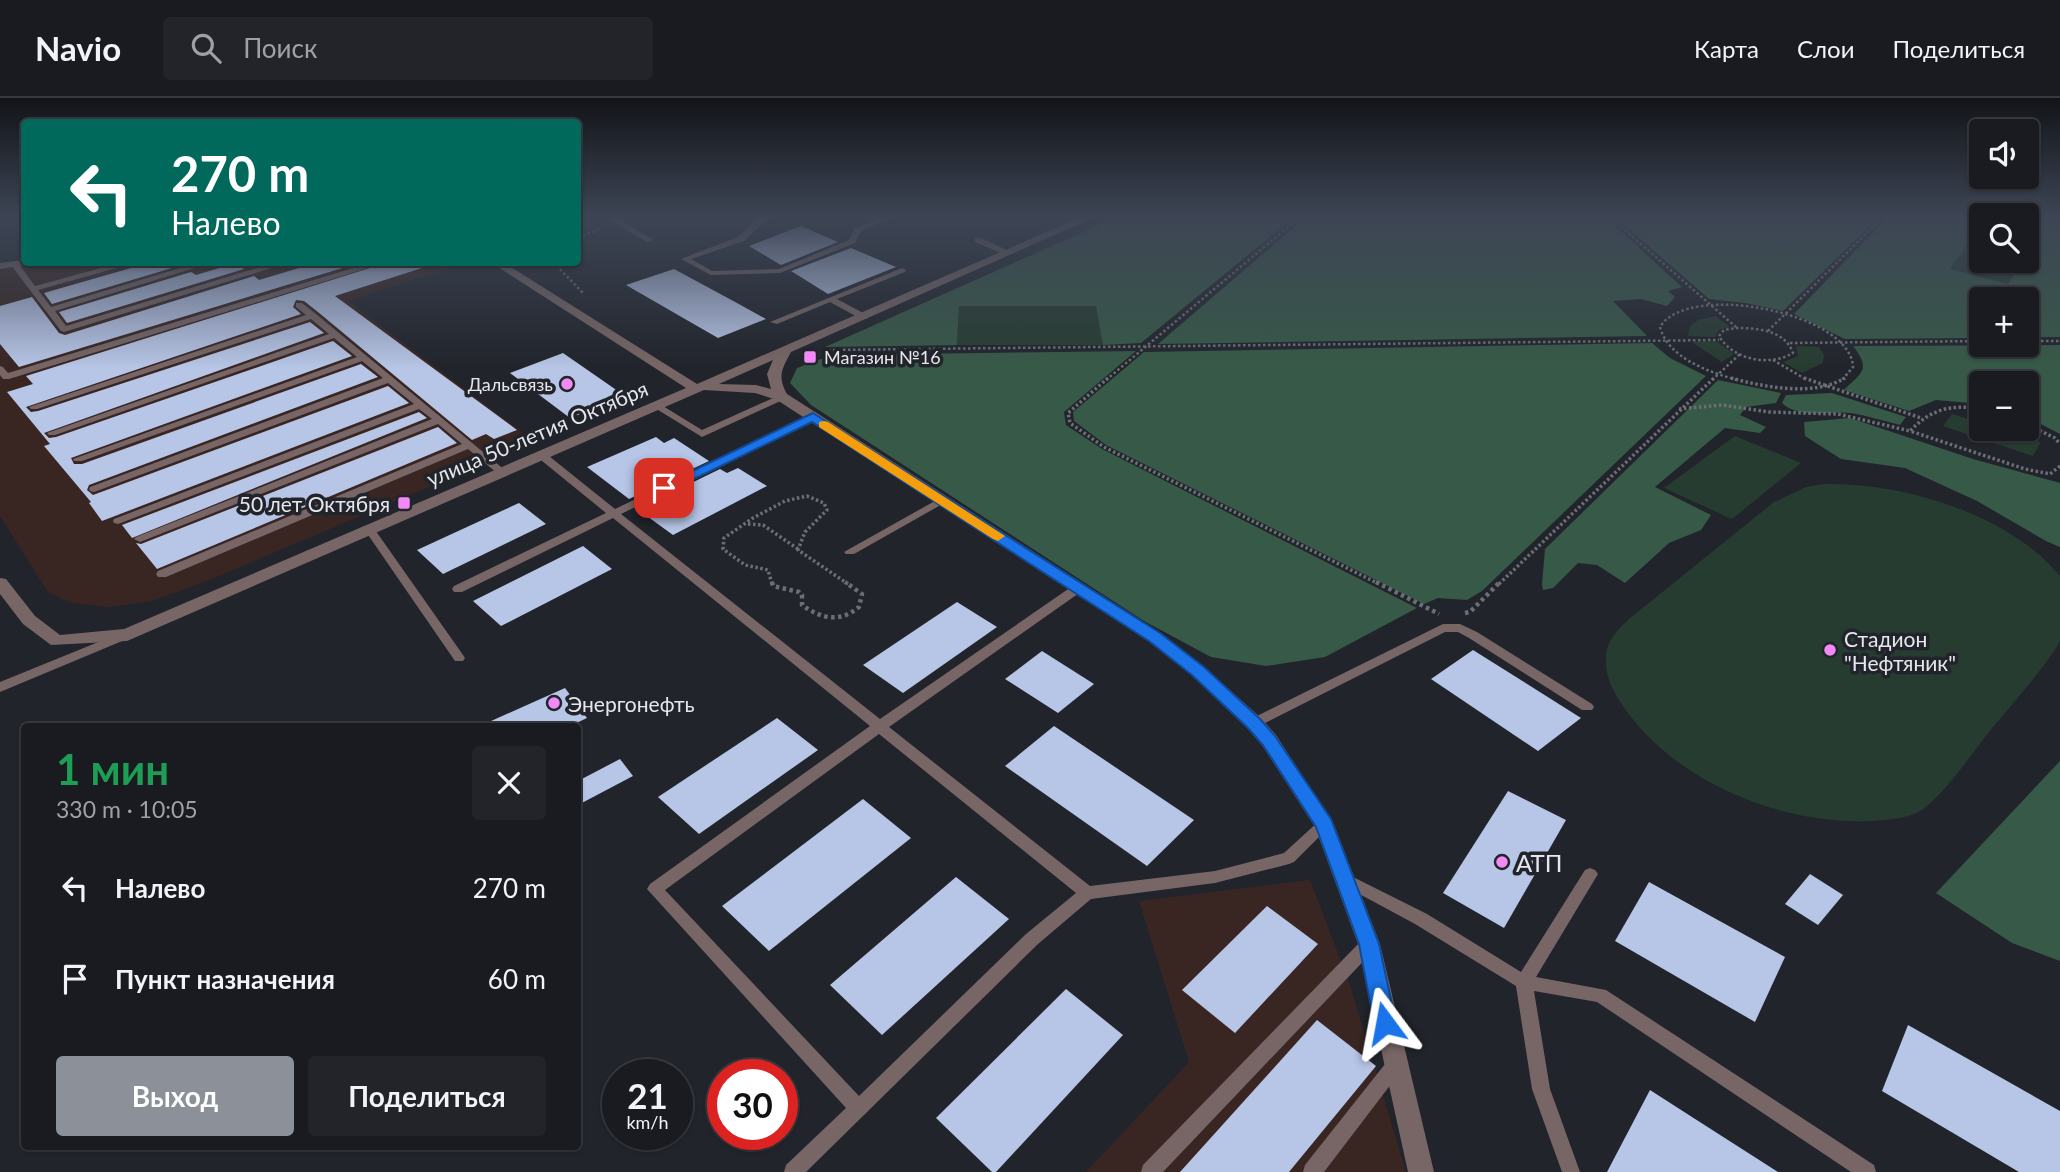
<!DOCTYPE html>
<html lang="ru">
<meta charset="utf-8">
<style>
body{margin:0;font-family:Lato,sans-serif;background:#222429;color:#f1f3f6;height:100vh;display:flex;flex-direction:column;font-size:26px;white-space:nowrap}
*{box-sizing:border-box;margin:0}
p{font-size:23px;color:#9fa1a5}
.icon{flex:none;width:38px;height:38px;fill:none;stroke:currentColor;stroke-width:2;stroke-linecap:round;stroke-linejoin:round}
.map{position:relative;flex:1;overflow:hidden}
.details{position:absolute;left:21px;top:625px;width:560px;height:427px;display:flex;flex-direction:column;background:#191b20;border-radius:7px;box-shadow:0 2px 5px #0004,0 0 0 2px #37393e}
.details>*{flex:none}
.top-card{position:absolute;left:21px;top:21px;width:560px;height:147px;border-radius:7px;box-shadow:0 2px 5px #0004,0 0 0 2px #37393e;background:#00695c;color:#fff;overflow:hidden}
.fabs{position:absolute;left:1969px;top:21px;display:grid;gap:14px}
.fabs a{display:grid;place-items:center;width:70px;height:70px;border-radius:7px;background:#191b20;box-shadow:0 2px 5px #0004,0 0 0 2px #37393e;font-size:35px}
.speed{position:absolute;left:602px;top:961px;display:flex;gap:14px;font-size:35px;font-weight:700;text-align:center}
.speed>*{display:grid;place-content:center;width:91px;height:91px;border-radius:50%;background:#191b20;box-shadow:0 2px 5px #0004,0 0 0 2px #37393e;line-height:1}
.speed small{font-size:18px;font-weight:400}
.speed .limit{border:10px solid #d22;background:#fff;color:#111}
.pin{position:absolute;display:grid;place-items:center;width:60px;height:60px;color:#fff;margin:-30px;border-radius:14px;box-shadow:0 4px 10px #0006}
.me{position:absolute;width:77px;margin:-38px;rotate:347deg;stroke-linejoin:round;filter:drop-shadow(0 0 5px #0008)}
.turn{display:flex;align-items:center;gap:24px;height:147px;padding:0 35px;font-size:32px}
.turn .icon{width:91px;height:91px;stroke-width:2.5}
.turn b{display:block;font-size:49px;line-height:60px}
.round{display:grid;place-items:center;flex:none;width:74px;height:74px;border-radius:7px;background:#222429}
.headline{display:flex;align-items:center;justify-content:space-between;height:119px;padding:0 35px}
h1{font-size:42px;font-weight:700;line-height:52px;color:#1e9e55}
.action{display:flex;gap:14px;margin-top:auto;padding:14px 35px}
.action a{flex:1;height:80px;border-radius:7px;background:#8c9099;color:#fff;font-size:28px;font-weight:700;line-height:80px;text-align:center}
.action a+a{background:#222429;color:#f1f3f6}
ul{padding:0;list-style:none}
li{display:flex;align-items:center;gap:21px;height:91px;padding:0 35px}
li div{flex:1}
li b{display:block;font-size:26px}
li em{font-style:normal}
header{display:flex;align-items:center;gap:42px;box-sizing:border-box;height:98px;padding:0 35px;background:#191b20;border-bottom:2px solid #37393e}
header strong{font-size:33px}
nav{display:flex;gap:38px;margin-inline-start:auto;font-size:24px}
.search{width:490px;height:63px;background:#222429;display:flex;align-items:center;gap:18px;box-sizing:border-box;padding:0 24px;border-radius:7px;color:#9fa1a5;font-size:26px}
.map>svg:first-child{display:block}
.industrial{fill:#392623}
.green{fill:#273c31}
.forest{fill:#375947}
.building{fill:#b7c5e6}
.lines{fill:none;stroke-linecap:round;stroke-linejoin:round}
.path-far2{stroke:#6b6e74;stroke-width:2.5;stroke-dasharray:2.5 2.5;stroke-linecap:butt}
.path-far1{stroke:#6b6e74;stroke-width:3.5;stroke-dasharray:2.5 2.5;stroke-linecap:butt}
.path{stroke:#6b6e74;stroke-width:4.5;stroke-dasharray:3.5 3.5;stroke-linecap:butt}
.lane{fill:#776665;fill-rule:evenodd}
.street{fill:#776665;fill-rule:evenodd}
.route{fill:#1a73e8;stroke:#114b97;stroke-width:2}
.slow{fill:#f59e0b}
.poi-dot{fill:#f18af4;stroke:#21242b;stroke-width:2.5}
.labels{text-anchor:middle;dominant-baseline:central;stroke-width:7;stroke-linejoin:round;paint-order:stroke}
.far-poi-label{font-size:18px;fill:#e5e7ec;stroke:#21242b;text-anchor:start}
.street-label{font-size:21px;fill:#e5e7ec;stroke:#21242b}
.poi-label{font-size:21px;fill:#e5e7ec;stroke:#21242b;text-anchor:start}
.near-poi-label{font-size:24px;fill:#e5e7ec;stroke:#21242b;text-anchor:start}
</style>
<header>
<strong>Navio</strong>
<div class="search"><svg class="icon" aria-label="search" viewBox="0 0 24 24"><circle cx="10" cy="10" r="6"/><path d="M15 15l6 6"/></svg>Поиск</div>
<nav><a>Карта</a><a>Слои</a><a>Поделиться</a></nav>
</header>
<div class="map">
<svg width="2060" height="1074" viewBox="0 0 2060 1074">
<rect width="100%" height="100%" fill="#21242b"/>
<g class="industrial">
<polygon points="48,164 464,165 348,203 535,344 207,483 152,503 109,509 71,505 48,494 0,418 0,169"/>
<polygon points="1310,782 1350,887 1406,1074 1086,1074 1189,964 1139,803"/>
</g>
<g class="green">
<polygon points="1973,137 1981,139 1981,163 2022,163 2008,186 1949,171"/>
<polygon points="959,208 1097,208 1103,247 957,247"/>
<polygon points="1715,218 1730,229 1719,232 1715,239 1688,238 1690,228 1698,222"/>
<polygon points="1716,243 1734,256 1722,264 1692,244"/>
<polygon points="1796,248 1819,249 1824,257 1823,265 1802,275 1783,264 1798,258"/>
<polygon points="1952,316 1981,325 1981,331 1999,331 2041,344 2033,358 1943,328"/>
<polygon points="1735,338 1801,365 1732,421 1664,390"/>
<path d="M1824,386c78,-2 185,30 236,92 0,17 0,48 0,64 -3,13 -56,74 -68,88 -16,20 -53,74 -74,84 -13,7 -32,8 -46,9 -91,5 -201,-41 -251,-118 -12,-18 -20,-38 -12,-60 5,-10 13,-17 20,-24l145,-117 32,-15z"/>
</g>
<g class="forest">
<polygon points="1117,119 1294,119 1141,245 1103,247 1096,208 959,208 957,247 825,249"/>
<polygon points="1306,119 1605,119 1682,189 1668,193 1675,199 1667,208 1641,201 1613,203 1647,238 1158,246"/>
<polygon points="1615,119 1879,119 1783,213 1745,205 1709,201"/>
<polygon points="1888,119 1981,119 1981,139 1973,137 1950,171 2008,186 2022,163 2026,163 2029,151 2027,150 2027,119 2060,125 2060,239 2027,239 2026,201 1981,201 1981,240 1845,241 1794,216"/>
<polygon points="1652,245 1670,260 1706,278 1482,493 1467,502 1438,500 1424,506 1106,347 1074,323 1073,314 1144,254"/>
<path d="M2060,247v89l-33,-17 -1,-34h-45v21l-45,-4 -27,11 -65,-21c17,-17 28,-20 9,-44z"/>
<polygon points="1136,253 1064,314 1066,327 1102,351 1417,510 1325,559 1266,568 1211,559 1144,523 811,307 790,285 797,270 832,257"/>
<polygon points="1718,282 1781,295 1776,305 1746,309 1740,317 1766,329 1760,335 1725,330 1655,389 1711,417 1701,432 1669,445 1625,485 1597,467 1578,465 1553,490 1543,492 1542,486 1545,451"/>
<path d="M1832,295l74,24 -6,8c-16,-4 -32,-9 -49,-12 -24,-3 -50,7 -69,-10l4,-8z"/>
<polygon points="1850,320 1973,361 2060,385 2060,449 2046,443 1977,403 1905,370 1841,361 1805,338 1804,324"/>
<polygon points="2060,663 2060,863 2012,845 1936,795"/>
</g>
<g class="building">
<polygon points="801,128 838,144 781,167 749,148"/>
<polygon points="851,150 896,169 828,196 791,173"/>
<polygon points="152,164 182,167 52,206 44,195"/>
<polygon points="319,164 362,164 19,269 0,246 0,208 32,199 59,235 65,237 254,178 259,182"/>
<polygon points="389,164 425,164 425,169 335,198 517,332 494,341 486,336 472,342 318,214 304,203 296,202 293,209 301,216 26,309 31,314 38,313 310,224 324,235 44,335 49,340 56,339 333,243 352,258 71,360 74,366 82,366 361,266 378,279 89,387 87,392 93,397 388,288 409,305 102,423 89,405 91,404 44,348 50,346 7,294 33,286 26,278"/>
<polygon points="236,165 244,171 67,225 59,214 191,174 196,177"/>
<polygon points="674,171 737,205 766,221 718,240 626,187"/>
<polygon points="563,255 625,298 570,320 510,275"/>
<polygon points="419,314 427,320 132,440 122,427"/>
<polygon points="438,329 457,345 157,471 136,445 141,446"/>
<polygon points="656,339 664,345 674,340 709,363 629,401 587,369"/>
<polygon points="738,370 767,388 673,437 644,416 647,415 640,410 720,371 727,375"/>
<polygon points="519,405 546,426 443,476 417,452"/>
<polygon points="583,448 612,471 501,528 473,503"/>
<polygon points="957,504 997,529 903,595 863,567"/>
<polygon points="1473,552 1581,620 1538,653 1431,581"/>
<polygon points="1042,553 1094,586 1058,615 1005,581"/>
<polygon points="565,590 587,620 570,628 480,628"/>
<polygon points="777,620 818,652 699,736 658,699"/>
<polygon points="1054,628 1194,722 1147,768 1005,668"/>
<polygon points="620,661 633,678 578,707 578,683"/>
<polygon points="1508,693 1566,722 1504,830 1443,795"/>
<polygon points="863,701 911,740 769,853 722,808"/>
<polygon points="1810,776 1843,797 1818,827 1785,806"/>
<polygon points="956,779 1009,821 882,937 830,887"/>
<polygon points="1649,784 1785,859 1755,924 1615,843"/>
<polygon points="1267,808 1318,846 1235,935 1182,892"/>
<polygon points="1066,891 1123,937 996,1074 992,1074 936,1020"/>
<polygon points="1317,922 1376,968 1289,1074 1180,1074"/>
<polygon points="1908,927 2060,1013 2060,1074 2019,1074 1882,993"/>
<polygon points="1650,992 1692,1019 1778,1074 1607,1074"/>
</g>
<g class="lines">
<g class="path-far2">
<polyline points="1610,119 1736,229"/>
<polyline points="2037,119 2060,124"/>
<polyline points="578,139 601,131"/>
<polyline points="553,164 584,196"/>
<path d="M1736,230c21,0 49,2 57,25 -23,14 -60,7 -74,-17l5,-6z"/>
<polyline points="1768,233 1883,119"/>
<polyline points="2026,243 2060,243"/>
<polyline points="1790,245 1981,243"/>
<polyline points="828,252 1719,242"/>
<polyline points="1773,262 1807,282"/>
<polyline points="1106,282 1300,119"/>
<polyline points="1712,282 1740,256"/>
<path d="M1737,282c-28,-8 -69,-22 -77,-53 27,-46 191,-15 193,40l-11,13"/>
</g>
<g class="path-far1">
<polyline points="1108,280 1068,315 1070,325 1104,349 1379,486"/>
<path d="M1731,280c33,9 82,19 114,0"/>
<polyline points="1804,280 1921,320"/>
<polyline points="1679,311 1722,307 1769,314 1838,316 1910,333"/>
<path d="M1981,311c-30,-5 -50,0 -71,22l115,38 25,5 10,-8"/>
<polyline points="2026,326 2055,340 2060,346"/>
<polyline points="748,426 763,427 798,451"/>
<polyline points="772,486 768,472 745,467 723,451 724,440 753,420 785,403 807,398 824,405 827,412 805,434 798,452 848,486"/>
<polyline points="1499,486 1714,280"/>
</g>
<g class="path">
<path d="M772,484l1,4 26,6 3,3v10c20,14 37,18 57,2l3,-13 -17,-12"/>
<polyline points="1376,484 1439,516"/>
<polyline points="1465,515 1470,514 1500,484"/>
</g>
<g class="lane">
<polygon points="605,119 614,119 654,142 647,144"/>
<polygon points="764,119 774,119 762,126 744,143 691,161 712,173 779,171 849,142 855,130 884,119 894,119 861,133 855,145 780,175 711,177 681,161 738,139 756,122"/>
<polygon points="975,140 981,140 1013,155 1006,157 975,144"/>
<polygon points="123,164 138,164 38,192 51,209 200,164 214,164 55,213 66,228 277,164 291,164 64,234 61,233 11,167 18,165 35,188"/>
<polygon points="373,164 387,164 9,281 3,281 0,277 0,268 3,269 8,275"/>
<polygon points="902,170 906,172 905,174 837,201 867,217 867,221 861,221 830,204 777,226 770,224"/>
<polygon points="296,205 302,205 316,216 506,373 505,375 497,375 468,351 166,479 158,479 156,476 158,473 462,346 438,326 140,444 134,441 136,439 432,321 419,311 118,426 114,425 113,423 114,421 414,306 388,285 94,394 90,393 89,391 90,389 383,280 362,263 82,363 74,363 73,361 357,259 334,240 55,337 49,337 47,335 329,236 311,221 37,311 31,311 29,309 306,217 296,209"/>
<polygon points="782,296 787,299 785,301 702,339 650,307 655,304 658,305 702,332"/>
<path d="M812,316l5,3 -2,2 -194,95 259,205 194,-134h8l2,3 -2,3 -193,136 201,159 125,-15 69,-18 35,-32 5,-2 5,2 2,4 -37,37 -5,2 -74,19 -124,16 -53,45 -232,228h-22l2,-7 60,-57 -199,-219 3,-5 220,-158 -257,-208 -151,74h-8l-2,-3 2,-3 152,-73 -70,-57v-4h8l71,57zM879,636l197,159 -50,41 -167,162 -194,-206z"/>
<polygon points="942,399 947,402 946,404 854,456 846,456 844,454"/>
<polygon points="369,428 373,429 463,557 465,560 463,563 455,563 364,431"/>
<polygon points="1443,526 1460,526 1477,534 1592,606 1594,609 1592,612 1582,612 1469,540 1458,534 1445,534 1259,628 1249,628 1247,625 1249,622"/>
<polygon points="123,534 127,535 129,538 127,541 0,594 0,584"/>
<polygon points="1590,770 1595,772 1598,776 1536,879 1606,892 1874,1067 1876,1074 1851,1074 1597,904 1534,893 1550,991 1580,1074 1562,1074 1532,991 1516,888 1415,826 1339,785 1336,781 1339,777 1344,775 1349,777 1427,816 1521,874 1585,772"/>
<polygon points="1369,839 1375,841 1377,846 1375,851 1163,1074 1141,1074 1143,1067 1363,841"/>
<polygon points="1395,959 1401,961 1404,967 1401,973 1324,1074 1303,1074 1305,1067 1389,961"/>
</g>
<g class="street">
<path d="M1081,119h14l-304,135c-9,17 -14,24 -4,42l373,239 44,34 57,51 15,17 58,90 46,119 54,228h-26l-50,-228 -43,-117 -53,-82 -15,-17 -55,-53 -44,-34 -371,-241 -22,-7 -51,-3 -577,251 -76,4 -28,-21 -23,-30v-16l6,1 29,37 25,19 64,-6 562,-241 -196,-126h13l194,122zM773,262l-6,14 4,15 -15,-4 -37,-1z"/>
<polygon points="24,162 24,164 45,164 0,171 0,165"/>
</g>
</g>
<linearGradient id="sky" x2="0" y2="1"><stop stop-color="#121418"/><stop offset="0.44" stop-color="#3d4555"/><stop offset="1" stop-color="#3d4555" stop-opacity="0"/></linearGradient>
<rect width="2060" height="270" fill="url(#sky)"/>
<polygon class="route" points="813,315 1160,535 1204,569 1260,621 1275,638 1331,721 1379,846 1396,925 1393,932 1385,935 1377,932 1374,925 1359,846 1316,729 1263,647 1248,630 1192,577 1149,543 812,324 669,393 664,395 657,390"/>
<polygon class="slow" points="824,323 828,324 1005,438 998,443 993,441 819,329 819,324"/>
<g class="poi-dot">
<rect x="803" y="252" width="14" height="14" rx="3.5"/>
<circle cx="567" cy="286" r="7"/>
<rect x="397" y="398" width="14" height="14" rx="3.5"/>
<circle cx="1830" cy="552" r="7"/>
<circle cx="554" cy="605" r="7"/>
<circle cx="1502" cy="764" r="7"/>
</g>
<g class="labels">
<g class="far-poi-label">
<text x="824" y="259">Магазин №16</text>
<text x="553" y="286" text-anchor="end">Дальсвязь</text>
</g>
<g class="street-label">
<text transform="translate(537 335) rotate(-23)">улица 50-летия Октября</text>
</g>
<g class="poi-label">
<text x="390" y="405" text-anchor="end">50 лет Октября</text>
<text x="1844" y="540">Стадион<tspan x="1844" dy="24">"Нефтяник"</tspan></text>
<text x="568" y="605">Энергонефть</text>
</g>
<g class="near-poi-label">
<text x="1516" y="764">АТП</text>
</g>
</g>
</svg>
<div class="fabs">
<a><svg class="icon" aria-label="sound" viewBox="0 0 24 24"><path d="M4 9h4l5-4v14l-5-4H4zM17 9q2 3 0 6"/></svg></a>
<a><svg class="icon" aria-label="search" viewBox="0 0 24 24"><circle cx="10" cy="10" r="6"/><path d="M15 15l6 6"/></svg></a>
<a>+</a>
<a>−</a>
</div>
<div class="speed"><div>21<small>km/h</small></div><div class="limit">30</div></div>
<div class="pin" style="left:664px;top:390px;background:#d93025"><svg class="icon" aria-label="arrive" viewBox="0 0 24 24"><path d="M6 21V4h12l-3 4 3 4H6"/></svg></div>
<svg class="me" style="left:1385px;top:925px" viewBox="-20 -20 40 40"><path d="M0-17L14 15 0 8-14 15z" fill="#1a73e8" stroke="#fff" stroke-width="4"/></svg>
<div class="top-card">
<div class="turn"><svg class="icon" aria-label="left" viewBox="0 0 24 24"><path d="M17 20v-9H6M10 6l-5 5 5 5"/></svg><div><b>270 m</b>Налево</div></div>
</div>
<section class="details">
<div class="headline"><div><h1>1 мин</h1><p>330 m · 10:05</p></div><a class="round"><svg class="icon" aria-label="close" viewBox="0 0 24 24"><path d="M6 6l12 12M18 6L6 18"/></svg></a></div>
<ul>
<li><svg class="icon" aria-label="left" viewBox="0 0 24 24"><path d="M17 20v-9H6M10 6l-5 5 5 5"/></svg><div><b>Налево</b></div><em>270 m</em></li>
<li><svg class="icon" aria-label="arrive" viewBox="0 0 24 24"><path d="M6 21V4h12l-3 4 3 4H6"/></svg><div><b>Пункт назначения</b></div><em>60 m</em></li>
</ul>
<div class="action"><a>Выход</a><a>Поделиться</a></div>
</section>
</div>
